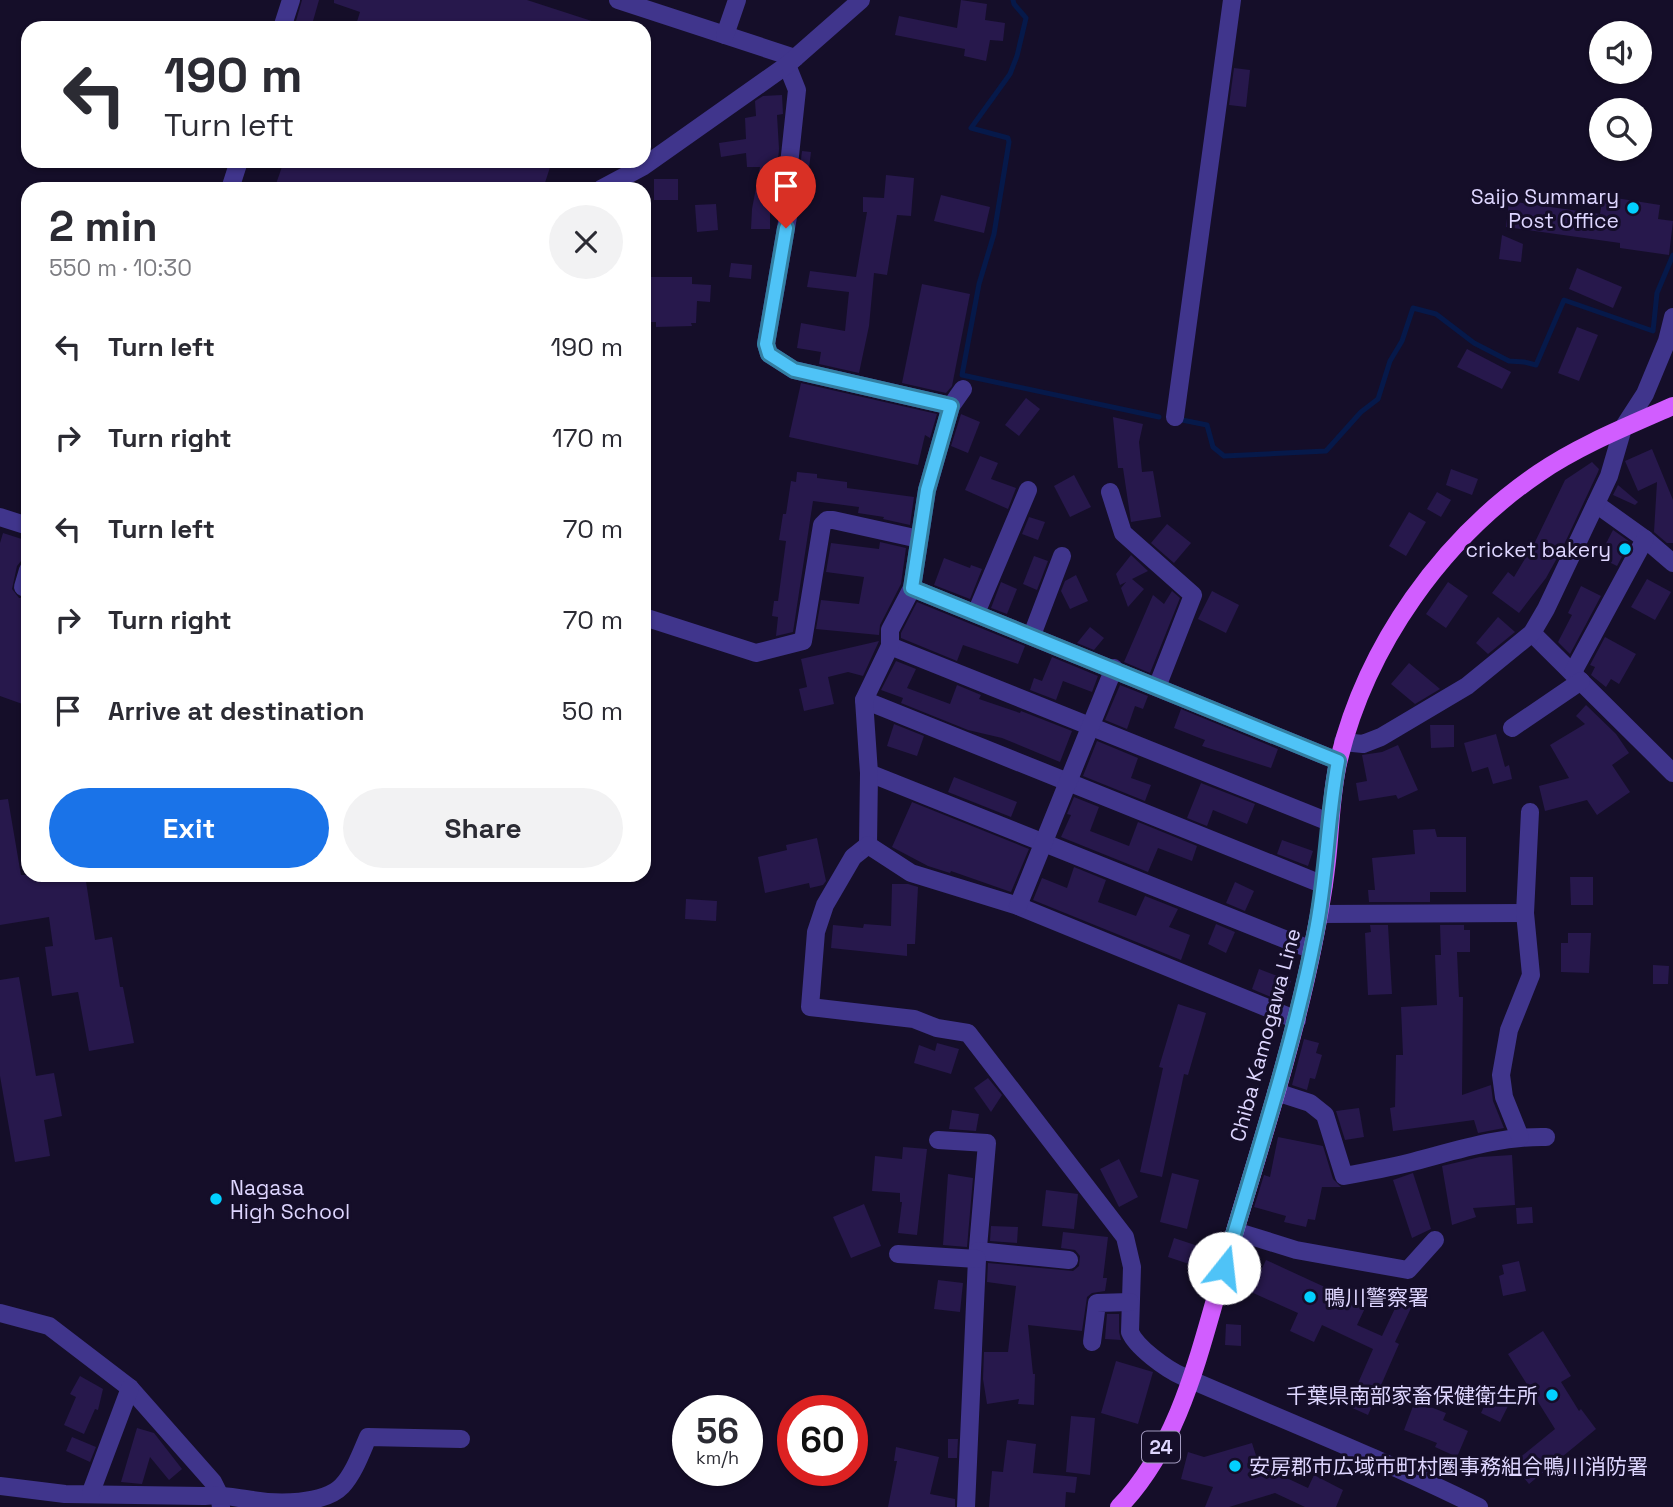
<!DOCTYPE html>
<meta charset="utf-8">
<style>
body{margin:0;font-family:"Space Grotesk","Noto Sans JP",sans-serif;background:#f2f2f3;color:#2b2b33;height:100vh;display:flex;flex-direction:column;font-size:26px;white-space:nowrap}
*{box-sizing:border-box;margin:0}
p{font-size:23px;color:#7c7c81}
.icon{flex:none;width:38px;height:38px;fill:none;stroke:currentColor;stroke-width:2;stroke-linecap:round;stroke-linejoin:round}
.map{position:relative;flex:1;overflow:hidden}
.sheet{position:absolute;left:21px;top:182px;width:630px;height:700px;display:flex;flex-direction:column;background:#fff;border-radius:21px;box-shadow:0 2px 5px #0004}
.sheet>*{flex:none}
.guide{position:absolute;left:21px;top:21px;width:630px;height:147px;border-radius:21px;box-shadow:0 2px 5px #0004;background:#fff;color:#2b2b33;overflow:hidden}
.buttons{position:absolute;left:1589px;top:21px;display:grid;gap:14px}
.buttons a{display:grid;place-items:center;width:63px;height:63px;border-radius:50%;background:#fff;box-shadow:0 2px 5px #0004;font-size:35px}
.speed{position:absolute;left:672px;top:1395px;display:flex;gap:14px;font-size:35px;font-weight:700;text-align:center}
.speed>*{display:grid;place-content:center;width:91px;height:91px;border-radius:50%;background:#fff;box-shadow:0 2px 5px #0004;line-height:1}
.speed small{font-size:18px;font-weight:400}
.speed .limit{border:10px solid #d22;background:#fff;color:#111}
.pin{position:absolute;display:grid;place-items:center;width:60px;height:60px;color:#fff;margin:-72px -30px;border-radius:50% 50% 50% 0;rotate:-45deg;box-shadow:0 0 7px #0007}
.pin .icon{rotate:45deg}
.me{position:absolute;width:77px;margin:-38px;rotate:16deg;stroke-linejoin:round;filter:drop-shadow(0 0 5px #0008)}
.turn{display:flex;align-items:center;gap:24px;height:147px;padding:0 28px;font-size:32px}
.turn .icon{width:91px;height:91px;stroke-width:2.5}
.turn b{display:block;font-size:49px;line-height:60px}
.round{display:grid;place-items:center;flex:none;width:74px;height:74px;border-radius:37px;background:#f2f2f3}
.overview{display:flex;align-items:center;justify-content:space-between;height:119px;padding:0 28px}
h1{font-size:42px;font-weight:700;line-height:52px}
.action{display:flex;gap:14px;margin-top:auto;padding:14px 28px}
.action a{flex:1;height:80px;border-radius:42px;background:#1a73e8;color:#fff;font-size:28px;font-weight:700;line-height:80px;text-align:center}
.action a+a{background:#f2f2f3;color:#2b2b33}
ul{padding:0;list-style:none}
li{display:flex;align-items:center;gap:21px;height:91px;padding:0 28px}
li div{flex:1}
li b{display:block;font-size:26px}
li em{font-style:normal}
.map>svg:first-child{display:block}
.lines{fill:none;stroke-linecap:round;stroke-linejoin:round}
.stream{stroke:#06194a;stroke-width:5}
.building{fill:#27184c}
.minor{stroke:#40358c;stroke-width:18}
.major{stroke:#d15dff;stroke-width:18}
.route-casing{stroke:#337fa1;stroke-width:18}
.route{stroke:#4fc3f7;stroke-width:12}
.poi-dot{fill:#02d0ff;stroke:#150e29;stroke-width:2.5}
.labels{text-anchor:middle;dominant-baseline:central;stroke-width:6;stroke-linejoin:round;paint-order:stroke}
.shield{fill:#150e29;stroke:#a29abf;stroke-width:2}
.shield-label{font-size:19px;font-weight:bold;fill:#ded6ff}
.poi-label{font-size:21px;fill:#ded6ff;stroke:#150e29;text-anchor:end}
.street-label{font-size:21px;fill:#ded6ff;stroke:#150e29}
</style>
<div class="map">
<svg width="1673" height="1507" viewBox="0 0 1673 1507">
<rect width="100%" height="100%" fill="#150e29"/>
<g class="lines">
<g class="stream">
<polyline points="1013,0 1014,4 1026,18 1017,56 1010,74 971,128 1008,138 1009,142 994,234 979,284 962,375 1159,417"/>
<polyline points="1182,420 1207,425 1213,447 1224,456 1326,451 1361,412 1378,399 1390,361 1402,341 1413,308 1436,314 1474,343 1509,361 1524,362 1536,365 1564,300 1653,331 1657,293 1673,255"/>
</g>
</g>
<g class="building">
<polygon points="302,0 319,0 311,28 294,28"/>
<polygon points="334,0 527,0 604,25 604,28 355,28 360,12 334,3"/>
<polygon points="961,0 987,4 985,20 1005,23 1003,41 990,40 986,61 964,56 965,49 895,35 899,16 957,28"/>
<polygon points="1234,68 1250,70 1246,107 1229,105"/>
<polygon points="782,95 783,114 777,115 779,149 777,173 778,198 770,196 770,229 751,229 752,209 760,167 747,167 746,153 721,157 719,143 746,139 745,118 756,116 755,101 763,96"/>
<polygon points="802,151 811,152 808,176 799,175"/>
<polygon points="284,161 552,161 543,189 291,189 276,184"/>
<polygon points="886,175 914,178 911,216 897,215 887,275 874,273 869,326 859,373 819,364 821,352 797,348 801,323 845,331 849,292 807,287 810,271 856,277 867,212 863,212 863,197 884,198"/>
<rect x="654" y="179" width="24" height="21"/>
<polygon points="941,195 990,207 984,233 934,221"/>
<polygon points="1603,196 1660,205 1658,219 1673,221 1669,255 1620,248 1620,243 1506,227 1509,201 1600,214"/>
<polygon points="716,204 718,230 697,232 695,205"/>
<polygon points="1502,235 1523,244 1521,262 1499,259"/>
<polygon points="731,263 752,265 751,279 729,277"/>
<polygon points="1577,268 1622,287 1613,308 1569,289"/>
<polygon points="644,277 692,277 692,284 711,285 710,302 697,301 696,323 691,323 692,326 656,327 656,322 644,322"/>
<polygon points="922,284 970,294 952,386 946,393 902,383"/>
<polygon points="1577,327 1598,335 1579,381 1558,373"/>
<polygon points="1467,349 1511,372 1502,389 1457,367"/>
<polygon points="801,383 937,414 930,438 925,435 918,465 789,437"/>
<polygon points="1026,398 1040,409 1019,436 1005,425"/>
<polygon points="961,414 980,422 968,453 951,446"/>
<polygon points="1113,417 1143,424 1139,442 1142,472 1153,471 1161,517 1131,522 1123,468 1118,468"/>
<polygon points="1652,449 1673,500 1673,543 1667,543 1654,532 1657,482 1638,491 1625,461"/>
<polygon points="980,456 998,463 991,479 1016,488 1008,509 965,490"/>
<polygon points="1592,462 1599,469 1598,472 1562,549 1546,578 1519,613 1492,593 1508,572 1514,577 1535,542 1565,480"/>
<polygon points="1451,469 1478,479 1472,495 1446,485"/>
<polygon points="797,472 817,474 817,478 847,482 847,488 914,497 910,525 883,519 884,517 858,513 859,507 813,501 793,632 776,636 778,617 772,616 774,601 778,601 786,541 779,540 783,514 786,514 791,481 796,482"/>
<polygon points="1074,475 1091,507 1070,517 1054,486"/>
<polygon points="1618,485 1638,502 1635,505 1613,495"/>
<polygon points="1437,492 1451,500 1441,517 1427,509"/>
<polygon points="1409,512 1426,522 1406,556 1389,546"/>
<polygon points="1029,517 1045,522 1038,540 1022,534"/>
<polygon points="1167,524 1191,543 1174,563 1151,543"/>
<polygon points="1613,530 1630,542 1617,566 1599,557"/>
<polygon points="3,533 28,541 28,559 21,561 17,566 12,589 19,598 28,597 28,706 0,696 0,543"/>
<polygon points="880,542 906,548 901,584 880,625 879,635 816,629 821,600 859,604 864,577 826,572 831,543 879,549"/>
<polygon points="1131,555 1148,571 1132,579 1144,589 1128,607 1121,588 1126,582 1120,585 1116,574"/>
<polygon points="1034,556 1048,561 1037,590 1023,584"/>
<polygon points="944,558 970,568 971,565 982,569 970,599 934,585"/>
<polygon points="1076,575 1088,601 1070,609 1061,591 1065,581"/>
<polygon points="1647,579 1671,592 1655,620 1631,607"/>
<polygon points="1001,582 1017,589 1007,614 991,608"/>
<polygon points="1448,582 1468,596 1446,628 1426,614"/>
<polygon points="1581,586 1601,596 1570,654 1558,642 1572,615 1568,613"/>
<polygon points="1172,591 1180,598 1150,673 1124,662 1153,595 1164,604"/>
<polygon points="1212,591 1239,605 1226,633 1198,619"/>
<polygon points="917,602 1025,646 1018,664 963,645 957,661 901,638 901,633"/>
<polygon points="1498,617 1515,632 1488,654 1476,643"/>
<polygon points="1090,627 1104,638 1094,650 1077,643"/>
<polygon points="1605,637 1636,654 1619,684 1611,679 1606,687 1591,675 1595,667 1590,665"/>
<polygon points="879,641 863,676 848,672 828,677 834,704 804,711 799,689 807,687 801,659"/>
<polygon points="1052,657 1098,676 1092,692 1063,681 1056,700 1030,690 1034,678 1042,681"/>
<polygon points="896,661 916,669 907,688 950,704 957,685 981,695 979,699 1020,713 1021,711 1072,731 1060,762 1002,738 968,730 901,703 903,698 881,690"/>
<polygon points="1409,663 1440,689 1415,704 1391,684"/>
<polygon points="1120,685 1148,696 1143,709 1135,706 1127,729 1105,720"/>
<polygon points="1586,705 1616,734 1629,753 1612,765 1630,792 1597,815 1587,800 1545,811 1539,786 1569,778 1550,745 1585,724 1576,716"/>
<polygon points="1181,709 1278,749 1271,768 1202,746 1205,740 1174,728"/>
<polygon points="894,724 924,736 917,756 887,746"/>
<polygon points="1430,725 1454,725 1454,747 1431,748"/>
<polygon points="1496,734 1505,767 1509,765 1512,779 1493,784 1488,767 1472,772 1464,743"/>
<polygon points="1097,741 1138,758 1131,778 1151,785 1145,801 1083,776"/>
<polygon points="1398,745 1418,790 1398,799 1396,795 1359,801 1356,783 1367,781 1362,755 1382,752"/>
<polygon points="954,777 1017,802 1011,817 948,792"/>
<polygon points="1201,783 1255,804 1247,824 1213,810 1207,826 1187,818"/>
<polygon points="1074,797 1099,807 1090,831 1129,846 1138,822 1197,846 1192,861 1158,848 1148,872 1061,837 1071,815 1067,814"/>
<polygon points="8,799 21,875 85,875 95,940 112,937 120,987 123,987 134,1043 89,1051 78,992 52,996 45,947 53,946 49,917 0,925 0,800"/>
<polygon points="912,802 1029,849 1011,892 951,871 950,873 928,866 892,847"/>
<polygon points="1435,829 1437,837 1466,837 1466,892 1430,892 1430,902 1369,902 1368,890 1375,890 1372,858 1415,854 1413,830"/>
<polygon points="817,838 826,881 823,885 810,888 809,883 765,893 758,857 787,850 786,845"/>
<polygon points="1282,840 1313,851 1308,866 1277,854"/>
<polygon points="1074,867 1106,880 1098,902 1136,916 1145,896 1178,909 1169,927 1190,935 1181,960 1033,900 1042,878 1067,888"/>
<polygon points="1570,877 1593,877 1593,905 1571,905"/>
<polygon points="1235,882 1254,891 1245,911 1226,903"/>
<polygon points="892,884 908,884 918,887 915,944 907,944 907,956 831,948 833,925 863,928 864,924 891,926"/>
<polygon points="686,899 717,901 716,921 685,919"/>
<polygon points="1216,924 1235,932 1226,953 1208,944"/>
<polygon points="1370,925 1388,925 1392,994 1368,995 1365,933 1371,932"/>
<polygon points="1440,925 1464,925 1464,930 1470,930 1470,952 1457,952 1459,997 1463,997 1462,1095 1491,1085 1493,1101 1504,1128 1478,1133 1474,1120 1393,1131 1390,1108 1395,1107 1396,1055 1403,1055 1401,1007 1437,1005 1435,955 1441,955"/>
<polygon points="1568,933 1591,933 1589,973 1561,972 1561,943 1568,943"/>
<polygon points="1653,965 1669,966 1668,984 1653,984"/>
<polygon points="1259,969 1291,981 1283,1002 1252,989"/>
<polygon points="19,977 36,1076 54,1073 62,1116 44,1120 50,1156 15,1162 0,1076 0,980"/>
<polygon points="1178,1004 1206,1013 1188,1075 1184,1074 1162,1177 1140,1172 1163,1068 1159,1067"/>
<polygon points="1304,1039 1319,1043 1316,1053 1322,1055 1315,1079 1310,1078 1307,1090 1292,1085"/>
<polygon points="937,1043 959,1049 951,1074 914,1063 919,1045 935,1051"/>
<polygon points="988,1078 1002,1095 991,1112 974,1088"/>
<polygon points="1359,1108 1364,1137 1345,1140 1336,1111"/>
<polygon points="952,1110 979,1114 976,1131 949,1129"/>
<polygon points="1278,1137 1323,1146 1333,1179 1341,1187 1322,1187 1315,1220 1308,1219 1306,1227 1284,1222 1286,1216 1254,1207 1264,1175 1270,1177"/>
<polygon points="903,1147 927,1149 917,1235 898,1233 902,1202 900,1202 900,1193 872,1191 875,1156 902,1159"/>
<polygon points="1512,1155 1515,1205 1473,1208 1476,1217 1452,1225 1442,1166 1480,1157"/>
<polygon points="1119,1159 1138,1197 1119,1207 1100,1169"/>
<polygon points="1172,1173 1199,1180 1187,1229 1160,1222"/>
<polygon points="1413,1173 1431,1229 1412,1238 1393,1180"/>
<polygon points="948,1174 973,1178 967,1247 943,1245"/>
<polygon points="1046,1190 1078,1194 1074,1229 1042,1226"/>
<polygon points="864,1204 881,1246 851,1258 833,1217"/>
<polygon points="1532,1207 1533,1223 1517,1224 1516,1208"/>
<polygon points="991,1226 1018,1227 1017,1243 990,1241"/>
<polygon points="1063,1232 1108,1237 1103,1278 1107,1278 1105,1291 1092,1293 1087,1297 1082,1331 1028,1325 1033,1374 1035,1374 1034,1405 1018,1404 1019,1399 987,1404 983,1379 984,1352 1008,1352 1016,1286 987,1282 988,1263 1073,1271 1079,1266 1080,1256 1075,1250 1061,1248"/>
<polygon points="1174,1238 1207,1249 1201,1268 1168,1257"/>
<polygon points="1266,1260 1366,1306 1357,1325 1382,1336 1398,1302 1411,1308 1395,1342 1399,1344 1368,1415 1348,1406 1373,1349 1322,1325 1314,1342 1290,1331 1298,1313 1251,1292"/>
<polygon points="1519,1261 1526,1291 1503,1296 1499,1276 1504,1274 1502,1265"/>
<polygon points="938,1280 963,1283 960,1312 934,1309"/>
<polygon points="1107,1314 1119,1314 1119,1332 1121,1340 1105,1339"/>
<polygon points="1226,1324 1241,1325 1241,1346 1225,1345"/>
<polygon points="1543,1331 1571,1376 1561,1382 1579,1411 1581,1409 1596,1429 1529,1484 1512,1464 1555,1429 1508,1354"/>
<polygon points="1116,1361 1153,1372 1138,1424 1101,1413"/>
<polygon points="80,1376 103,1389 98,1410 95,1409 84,1434 64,1425 76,1397 70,1394"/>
<polygon points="1490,1394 1509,1404 1500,1422 1481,1413"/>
<polygon points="1415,1401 1446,1413 1443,1420 1468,1431 1457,1457 1435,1447 1437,1443 1404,1430"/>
<polygon points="1071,1416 1095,1418 1090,1475 1066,1472"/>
<polygon points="137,1428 154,1433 182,1469 169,1480 150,1457 142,1484 121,1482"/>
<polygon points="72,1437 96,1447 90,1462 66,1451"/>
<polygon points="948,1439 958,1439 957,1458 948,1458"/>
<polygon points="1007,1440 1036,1444 1033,1473 1077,1477 1075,1493 1066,1492 1065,1507 989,1507 992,1471 1003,1472"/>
<polygon points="1252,1443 1259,1465 1308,1488 1314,1475 1343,1490 1336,1507 1305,1507 1275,1493 1229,1507 1205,1507 1213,1487 1181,1479 1188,1452 1204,1457"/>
<polygon points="896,1447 939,1457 930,1494 955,1499 955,1507 888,1507 897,1461 894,1461"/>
</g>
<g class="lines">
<g class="minor">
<polyline points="618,0 795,58"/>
<polyline points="282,28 291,0"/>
<polyline points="725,35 737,0"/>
<polyline points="787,65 797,90 788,174 790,205 766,344 769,354 794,370 951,406"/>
<polyline points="230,189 239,161"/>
<polyline points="601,189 644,166 787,65 861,0"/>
<polyline points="1175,417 1232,0"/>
<polyline points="1110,492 1123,533 1193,595 1157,687"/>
<polyline points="1596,504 1645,539 1673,563"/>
<polyline points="0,517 28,526"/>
<polyline points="23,587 28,570"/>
<polyline points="912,588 1338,761"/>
<polyline points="976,613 1028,490"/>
<polyline points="644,617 756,653 803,641 822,525 827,520 833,520 919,539"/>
<polyline points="1532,633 1673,773"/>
<polyline points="1032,635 1062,556"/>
<polyline points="890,646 1329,822"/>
<polyline points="1573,672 1645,539"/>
<polyline points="864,700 1324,885"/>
<polyline points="1512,728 1581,681"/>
<polyline points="1343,742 1363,744 1381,737 1467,686 1532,633 1546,609 1609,476 1623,428 1645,394 1667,341 1673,317"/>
<polyline points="869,773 1312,950"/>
<path d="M868,845l-15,12 -28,48 -9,27 -6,75 104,12 23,9 31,5 157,204 7,30 -2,65c6,15 36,37 52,44 99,43 200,83 297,131"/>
<polyline points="868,845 869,773 864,700 890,646 890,630 912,588 927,490 951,406 963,389"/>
<polyline points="868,845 911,873 1018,906 1297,1020"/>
<polyline points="1018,906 1114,668"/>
<polyline points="1319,914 1525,913"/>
<path d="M1276,1092l34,11 15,12 19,61c22,-4 43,-8 64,-13 47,-12 90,-27 138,-26"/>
<polyline points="1520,1137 1504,1097 1501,1075 1509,1030 1531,975 1525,913 1530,812"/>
<polyline points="938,1140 987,1143 977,1259 966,1507"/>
<polyline points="1235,1231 1296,1250 1408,1270 1435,1240"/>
<polyline points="978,1251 1069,1260"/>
<polyline points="898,1254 977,1259"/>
<polyline points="0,1313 49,1326 130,1388 213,1482 219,1494 221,1507"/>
<polyline points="1092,1342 1097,1303 1130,1302"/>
<path d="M0,1486l65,8 139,2c17,-2 32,2 49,4 23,4 71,5 89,-14 12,-13 19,-33 26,-49l93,2"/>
<polyline points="91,1492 130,1388"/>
</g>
<path class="major" d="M1119,1507c61,-63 80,-154 104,-235 31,-108 68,-216 90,-326 5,-25 10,-51 13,-77 5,-37 4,-73 13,-110 28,-114 103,-220 200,-286 41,-28 89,-47 134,-67"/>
</g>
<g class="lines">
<defs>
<path id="route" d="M786,228l-20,116 3,10 25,16 157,36 -24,84 -15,98 426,173c-11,58 -11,116 -23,174 -22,113 -59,223 -91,333"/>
</defs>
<use href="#route" class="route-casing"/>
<use href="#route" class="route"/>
</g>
<g class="poi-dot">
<circle cx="1633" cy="208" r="7"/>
<circle cx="1625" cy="549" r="7"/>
<circle cx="216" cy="1199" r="7"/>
<circle cx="1310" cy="1297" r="7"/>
<circle cx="1552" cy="1395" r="7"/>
<circle cx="1235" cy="1466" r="7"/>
</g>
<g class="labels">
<rect class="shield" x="1142" y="1431.5" width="38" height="31" rx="5"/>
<g class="shield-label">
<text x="1161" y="1447">24</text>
</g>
<g class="poi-label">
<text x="1619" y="196">Saijo Summary<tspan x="1619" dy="24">Post Office</tspan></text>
<text x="1611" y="549">cricket bakery</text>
<text x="230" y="1187" text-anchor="start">Nagasa<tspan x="230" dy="24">High School</tspan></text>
<text x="1324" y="1297" text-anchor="start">鴨川警察署</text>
<text x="1538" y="1395">千葉県南部家畜保健衛生所</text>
<text x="1249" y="1466" text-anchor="start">安房郡市広域市町村圏事務組合鴨川消防署</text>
</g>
<g class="street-label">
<text transform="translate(1265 1035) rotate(-75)">Chiba Kamogawa Line</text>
</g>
</g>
</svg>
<div class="buttons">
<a><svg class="icon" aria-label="sound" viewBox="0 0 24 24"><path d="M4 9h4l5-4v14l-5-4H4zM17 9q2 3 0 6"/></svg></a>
<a><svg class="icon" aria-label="search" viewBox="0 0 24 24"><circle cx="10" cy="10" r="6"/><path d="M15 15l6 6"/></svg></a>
</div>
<div class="speed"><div>56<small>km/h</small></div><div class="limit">60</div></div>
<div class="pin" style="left:786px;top:228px;background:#d93025"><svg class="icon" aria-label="arrive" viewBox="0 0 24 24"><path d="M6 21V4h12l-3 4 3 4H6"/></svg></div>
<svg class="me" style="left:1224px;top:1268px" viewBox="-20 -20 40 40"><circle r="19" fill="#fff"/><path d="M0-13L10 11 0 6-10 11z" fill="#4fc3f7"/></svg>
<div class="guide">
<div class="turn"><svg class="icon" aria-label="left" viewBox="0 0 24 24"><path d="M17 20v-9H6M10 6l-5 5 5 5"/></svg><div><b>190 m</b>Turn left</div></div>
</div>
<section class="sheet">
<div class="overview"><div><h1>2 min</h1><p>550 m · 10:30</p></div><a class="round"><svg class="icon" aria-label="close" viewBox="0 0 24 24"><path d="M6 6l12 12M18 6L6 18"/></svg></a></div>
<ul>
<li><svg class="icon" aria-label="left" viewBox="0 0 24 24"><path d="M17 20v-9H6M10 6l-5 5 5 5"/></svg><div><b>Turn left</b></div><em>190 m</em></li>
<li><svg class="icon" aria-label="right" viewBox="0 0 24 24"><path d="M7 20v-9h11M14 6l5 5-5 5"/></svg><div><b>Turn right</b></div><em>170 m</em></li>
<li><svg class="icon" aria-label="left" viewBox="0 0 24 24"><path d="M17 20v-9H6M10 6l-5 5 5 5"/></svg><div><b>Turn left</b></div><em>70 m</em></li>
<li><svg class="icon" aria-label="right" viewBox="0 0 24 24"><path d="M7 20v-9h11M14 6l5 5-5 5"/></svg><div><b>Turn right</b></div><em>70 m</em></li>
<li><svg class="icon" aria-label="arrive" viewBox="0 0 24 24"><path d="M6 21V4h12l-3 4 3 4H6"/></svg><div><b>Arrive at destination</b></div><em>50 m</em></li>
</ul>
<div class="action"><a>Exit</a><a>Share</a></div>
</section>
</div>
